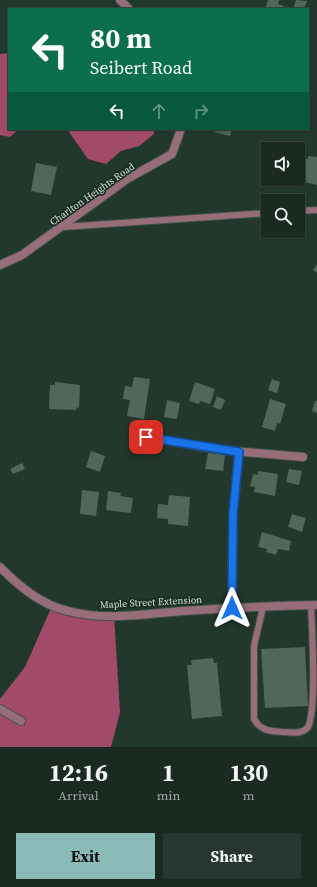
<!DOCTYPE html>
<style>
body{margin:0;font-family:"Source Serif 4",serif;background:#27362e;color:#f1f3f6;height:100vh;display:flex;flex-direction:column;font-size:15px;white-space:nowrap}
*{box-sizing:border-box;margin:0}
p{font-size:13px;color:#9fa7a5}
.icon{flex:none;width:22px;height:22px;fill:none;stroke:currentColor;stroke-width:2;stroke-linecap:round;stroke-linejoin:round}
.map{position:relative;height:747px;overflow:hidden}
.panel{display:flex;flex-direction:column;background:#1a2a21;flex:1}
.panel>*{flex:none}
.banner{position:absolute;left:8px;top:8px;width:301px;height:122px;border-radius:0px;box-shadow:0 1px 3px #0004,0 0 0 1px #38463f;background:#0b6e4f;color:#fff;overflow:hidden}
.buttons{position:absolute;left:261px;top:142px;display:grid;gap:8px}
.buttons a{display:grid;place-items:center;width:44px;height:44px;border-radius:0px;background:#1a2a21;box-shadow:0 1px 3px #0004,0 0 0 1px #38463f;font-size:20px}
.pin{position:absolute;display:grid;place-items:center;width:34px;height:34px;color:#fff;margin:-17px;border-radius:8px;box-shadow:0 2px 6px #0006}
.me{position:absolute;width:44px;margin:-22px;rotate:0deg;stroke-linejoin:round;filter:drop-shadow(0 0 3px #0008)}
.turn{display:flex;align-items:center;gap:14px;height:84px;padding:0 16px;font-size:18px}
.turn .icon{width:52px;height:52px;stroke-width:2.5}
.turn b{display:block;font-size:28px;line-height:34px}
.lanes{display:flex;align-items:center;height:38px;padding:0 16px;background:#0003;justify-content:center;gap:20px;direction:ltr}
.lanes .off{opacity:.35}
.eta{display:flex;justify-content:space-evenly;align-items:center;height:68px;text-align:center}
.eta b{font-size:24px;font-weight:700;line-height:28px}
.action{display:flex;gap:8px;margin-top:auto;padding:8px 16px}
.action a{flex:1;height:46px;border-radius:0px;background:#8bbbb9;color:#111;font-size:16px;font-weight:700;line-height:46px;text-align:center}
.action a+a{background:#27362e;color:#f1f3f6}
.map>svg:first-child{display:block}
.forest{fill:#a24a69}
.building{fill:#506759}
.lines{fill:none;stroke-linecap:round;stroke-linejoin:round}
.service-casing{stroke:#405348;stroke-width:8}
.minor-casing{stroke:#405348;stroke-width:10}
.tertiary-casing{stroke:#405348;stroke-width:10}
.service{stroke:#966d79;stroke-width:6}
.minor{stroke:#966d79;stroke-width:8}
.tertiary{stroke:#966d79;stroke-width:8}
.route-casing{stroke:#114b97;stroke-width:10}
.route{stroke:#1a73e8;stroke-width:7}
.labels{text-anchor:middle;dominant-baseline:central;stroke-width:3.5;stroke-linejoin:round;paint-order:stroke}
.street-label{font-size:10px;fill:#d6e3db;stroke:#192e22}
</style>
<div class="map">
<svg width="317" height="747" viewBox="0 0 317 747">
<rect width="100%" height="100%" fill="#23382c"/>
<g class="forest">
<polygon points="9,53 9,129 19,129 10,137 0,135 0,54"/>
<polygon points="67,129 154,129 154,134 139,146 121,151 106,164 88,159"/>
<polygon points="52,606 114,615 120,712 111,747 0,747 0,699 25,667"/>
</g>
<g class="building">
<polygon points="268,0 279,0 278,4 284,6 283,9 265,9"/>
<polygon points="296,0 307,1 304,9 293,9"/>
<polygon points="214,129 232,129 230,136 214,132"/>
<polygon points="308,156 317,157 317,185 301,181 303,158 308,159"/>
<polygon points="36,163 57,167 51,195 31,191"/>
<polygon points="317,264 317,273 313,270"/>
<polygon points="134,377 150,379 144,419 127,416 130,400 123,399 125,386 132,387"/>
<polygon points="272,379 280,382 277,393 268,390"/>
<polygon points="55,382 80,385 79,408 77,407 76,410 49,409 50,385 55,385"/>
<polygon points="195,382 215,389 210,404 200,401 199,404 189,401"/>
<polygon points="217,396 225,400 221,410 213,407"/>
<polygon points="270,399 286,404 280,424 277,423 275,431 262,427"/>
<polygon points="167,400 180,403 177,419 164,417"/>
<polygon points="315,401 317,401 317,413 312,411"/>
<polygon points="91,451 105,456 100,472 86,467"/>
<polygon points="208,453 225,455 223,471 205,469"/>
<polygon points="22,463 25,469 13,474 10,469"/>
<polygon points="289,469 302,471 299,485 286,482"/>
<polygon points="258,471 278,474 275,496 254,492 255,487 250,486 253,474 258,475"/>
<polygon points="82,490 99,492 96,516 80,514"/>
<polygon points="108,491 121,493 120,496 133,498 131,513 106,510"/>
<polygon points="169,495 190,497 188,526 168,524 168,519 157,518 158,504 168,505"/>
<polygon points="292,514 306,518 302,532 288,527"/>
<polygon points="262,532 291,541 289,551 278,549 276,555 266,552 267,549 258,547"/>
<polygon points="305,647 308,706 265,708 261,649"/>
<polygon points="213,658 214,663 217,663 222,716 192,719 187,665 192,665 191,660"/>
</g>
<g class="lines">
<defs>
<g id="service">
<polyline points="298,211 317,210"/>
<polyline points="63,227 268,213"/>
<path d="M263,607l-9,39v73c7,12 15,12 28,13 9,0 20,3 26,-5 9,-18 4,-97 3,-122"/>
</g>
<g id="minor">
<polyline points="120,0 129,9"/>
<polyline points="0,265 22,255 127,179 172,154 181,129"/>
<polyline points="146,437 222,450 303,457"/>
<polyline points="232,608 233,514 239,452"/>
<polyline points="0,709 21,721"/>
</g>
<path id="tertiary" d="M0,567c19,19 41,38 68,44 36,10 78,3 115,0 45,-3 89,-5 134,-6"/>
</defs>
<use href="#service" class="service-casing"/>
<use href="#minor" class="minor-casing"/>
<use href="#tertiary" class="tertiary-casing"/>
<use href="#service" class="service"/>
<use href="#minor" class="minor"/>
<use href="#tertiary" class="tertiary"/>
</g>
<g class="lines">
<defs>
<polyline id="route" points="146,437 239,452 233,514 232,608"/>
</defs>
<use href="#route" class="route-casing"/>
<use href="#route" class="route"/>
</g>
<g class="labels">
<g class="street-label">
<text transform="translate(92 194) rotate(-35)">Charlton Heights Road</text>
<text transform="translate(151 602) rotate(-3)">Maple Street Extension</text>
</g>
</g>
</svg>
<div class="buttons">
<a><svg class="icon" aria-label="sound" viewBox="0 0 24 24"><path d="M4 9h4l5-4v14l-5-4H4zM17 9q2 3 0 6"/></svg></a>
<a><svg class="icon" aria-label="search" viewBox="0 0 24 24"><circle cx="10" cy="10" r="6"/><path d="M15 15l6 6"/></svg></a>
</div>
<div class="pin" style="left:146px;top:437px;background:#d93025"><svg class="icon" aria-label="arrive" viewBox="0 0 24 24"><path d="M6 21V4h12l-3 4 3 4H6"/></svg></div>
<svg class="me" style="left:232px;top:608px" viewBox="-20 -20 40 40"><path d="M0-17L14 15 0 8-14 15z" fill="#1a73e8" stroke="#fff" stroke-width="4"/></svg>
<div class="banner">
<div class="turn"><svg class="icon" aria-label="left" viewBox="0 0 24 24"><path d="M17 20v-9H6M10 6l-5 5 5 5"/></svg><div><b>80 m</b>Seibert Road</div></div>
<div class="lanes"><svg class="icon" aria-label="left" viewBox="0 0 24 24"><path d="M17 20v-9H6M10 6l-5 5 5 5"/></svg><svg class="icon off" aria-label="ahead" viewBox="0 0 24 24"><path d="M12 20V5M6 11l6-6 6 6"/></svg><svg class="icon off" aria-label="right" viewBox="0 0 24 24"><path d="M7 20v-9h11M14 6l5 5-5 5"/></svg></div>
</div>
</div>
<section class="panel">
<div class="eta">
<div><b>12:16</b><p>Arrival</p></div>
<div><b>1</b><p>min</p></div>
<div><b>130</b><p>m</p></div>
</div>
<div class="action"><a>Exit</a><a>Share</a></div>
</section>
